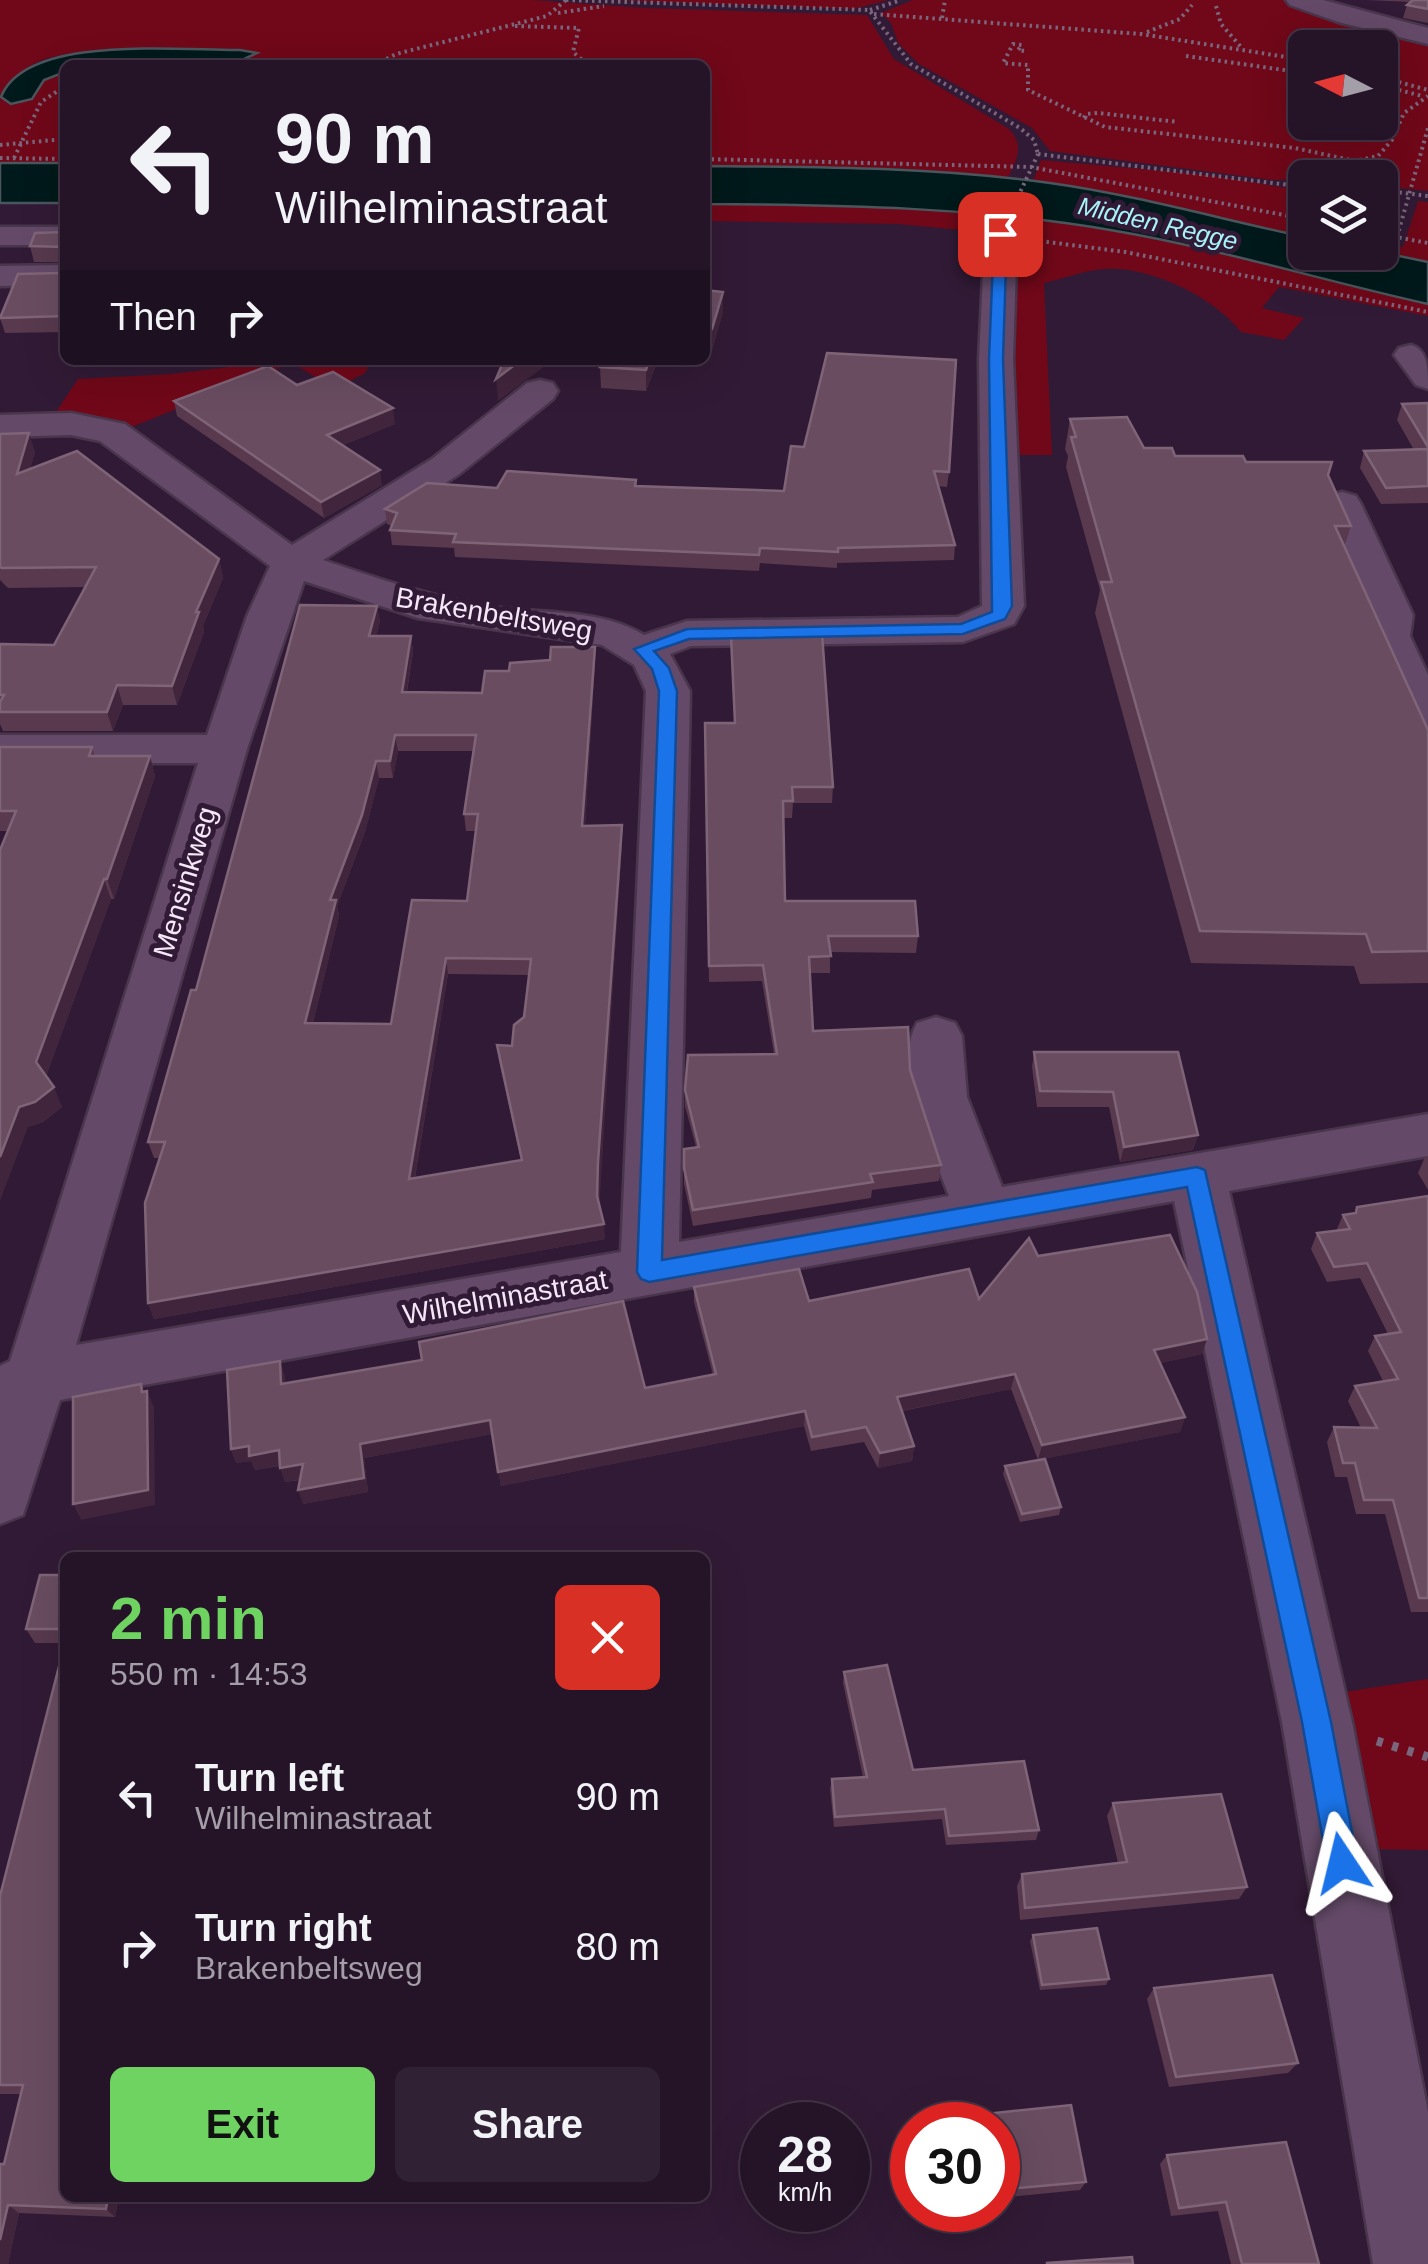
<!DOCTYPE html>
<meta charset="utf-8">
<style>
body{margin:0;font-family:Helvetica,sans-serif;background:#312134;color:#f1f3f6;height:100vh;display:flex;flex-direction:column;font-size:38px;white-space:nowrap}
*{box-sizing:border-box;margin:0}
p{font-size:32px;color:#a39ea8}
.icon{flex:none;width:55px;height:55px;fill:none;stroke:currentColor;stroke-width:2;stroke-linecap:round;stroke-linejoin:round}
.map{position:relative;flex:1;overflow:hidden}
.sheet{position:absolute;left:60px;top:1552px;width:650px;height:650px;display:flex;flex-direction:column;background:#251428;border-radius:15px;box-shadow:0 10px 40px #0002,0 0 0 2px #423345}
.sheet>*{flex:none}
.hud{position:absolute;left:60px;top:60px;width:650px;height:305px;border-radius:15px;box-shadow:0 10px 40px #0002,0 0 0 2px #423345;background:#251428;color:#f1f3f6;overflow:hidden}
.needle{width:65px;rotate:276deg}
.buttons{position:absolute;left:1288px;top:30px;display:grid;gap:20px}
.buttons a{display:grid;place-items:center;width:110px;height:110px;border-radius:15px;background:#251428;box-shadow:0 10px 40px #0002,0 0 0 2px #423345;font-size:50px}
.speed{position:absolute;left:740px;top:2102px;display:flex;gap:20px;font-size:50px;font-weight:700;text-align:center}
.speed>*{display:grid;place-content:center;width:130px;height:130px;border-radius:50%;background:#251428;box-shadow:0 10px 40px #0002,0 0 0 2px #423345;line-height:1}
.speed small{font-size:25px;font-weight:400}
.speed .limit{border:15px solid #d22;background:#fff;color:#111}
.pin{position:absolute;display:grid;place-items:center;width:85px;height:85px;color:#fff;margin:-42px;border-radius:20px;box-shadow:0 5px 15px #0006}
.me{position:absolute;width:110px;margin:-55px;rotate:350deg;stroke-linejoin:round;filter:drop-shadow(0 0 8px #0008)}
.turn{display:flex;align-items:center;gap:35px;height:210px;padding:0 50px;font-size:45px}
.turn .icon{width:130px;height:130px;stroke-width:2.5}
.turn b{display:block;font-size:70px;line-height:85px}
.then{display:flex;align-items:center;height:95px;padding:0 50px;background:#0003;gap:20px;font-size:38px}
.round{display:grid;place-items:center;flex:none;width:105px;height:105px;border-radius:15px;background:#312134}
.overview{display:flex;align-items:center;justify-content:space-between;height:170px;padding:0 50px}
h1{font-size:60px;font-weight:800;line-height:75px;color:#6ed360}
.primary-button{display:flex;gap:20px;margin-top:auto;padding:20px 50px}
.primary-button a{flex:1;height:115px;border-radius:15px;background:#6ed360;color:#111;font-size:40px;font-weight:800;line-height:115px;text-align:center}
.primary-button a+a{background:#312134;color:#f1f3f6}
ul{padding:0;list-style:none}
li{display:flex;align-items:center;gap:30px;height:150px;padding:0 50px}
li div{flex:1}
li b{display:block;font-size:38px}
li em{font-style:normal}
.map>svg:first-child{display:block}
.green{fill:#700819;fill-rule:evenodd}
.water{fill:#00191a;stroke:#4a565d;stroke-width:2.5}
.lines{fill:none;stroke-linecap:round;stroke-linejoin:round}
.minor-casing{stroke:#49364c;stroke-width:5}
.path-far1{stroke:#7a667d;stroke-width:4;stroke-dasharray:2.5 4;stroke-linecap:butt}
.path{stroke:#7a667d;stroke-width:9;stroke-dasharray:6 10;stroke-linecap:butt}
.minor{fill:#644a68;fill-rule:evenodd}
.wall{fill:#58394e;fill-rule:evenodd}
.shaded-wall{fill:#41253c}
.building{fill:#694c60;stroke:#7f6478;stroke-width:2.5;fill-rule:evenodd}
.route{fill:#1a73e8;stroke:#114b97;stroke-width:2.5}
.labels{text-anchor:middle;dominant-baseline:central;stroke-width:10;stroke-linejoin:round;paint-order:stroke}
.far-water-label{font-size:25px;font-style:italic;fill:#a6f4fa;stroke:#311a35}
.street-label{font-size:28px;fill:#f5e6f8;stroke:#311a35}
</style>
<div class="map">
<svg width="1428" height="2264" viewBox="0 0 1428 2264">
<rect width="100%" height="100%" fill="#311a35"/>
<g class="green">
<path d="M0,0h532l113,8 222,7 27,44 115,70c16,17 8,30 -1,49l-112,-10 -191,-2v-101h-597l132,-4 13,-10 -13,-1c-56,0 -146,-7 -198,10 -15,6 -26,16 -38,28l32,5 8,-13 21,-8v91h-65z"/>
<polygon points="611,0 888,0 854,9"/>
<path d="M913,0h369l146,42v149l-48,-5v-8l-108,2 -222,-29 -18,-23 -113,-64 -21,-21 -7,-20 -10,-10zM1305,48h75v74h-75z"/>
<polygon points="1041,160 1208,175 1305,191 1305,237 1033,181"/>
<polygon points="1380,197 1397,198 1386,244 1403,247 1418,201 1428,202 1428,262 1380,252"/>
<polygon points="705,204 913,208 1002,218 994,233 897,224 705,221"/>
<path d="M1013,219c141,8 278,53 415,85v12l-149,-29 -17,21 42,10 -20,22 -43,-8c-27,-35 -91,-66 -136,-63 -20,1 -42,10 -61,14l8,172h-41l-5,-221z"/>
<polygon points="286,360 373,360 364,374 334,388 292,363 129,428 56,412 78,379 171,374"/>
<polygon points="1428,1679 1428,1850 1365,1849 1331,1694"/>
</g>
<g class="water">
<path d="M240,50l17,3 -17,8 -175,4v7l-21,8 -12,19 -21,5 -10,-7c25,-64 181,-46 239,-47z"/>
<rect x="0" y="163" width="65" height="40"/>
<path d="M705,166c116,1 230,1 345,17 86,12 170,36 255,54v15h75l48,10v42c-104,-23 -207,-55 -312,-73 -136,-24 -274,-26 -411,-27z"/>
</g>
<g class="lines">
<defs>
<g id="minor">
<polygon points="1286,0 1323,0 1428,28 1428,44 1338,22 1290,5"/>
<path d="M1001,225l11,2 5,7 -4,125 11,247 -10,18 -51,18 -272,4 -21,8 20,37 -11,551 270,-46c-16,-45 -58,-128 -32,-173l19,-6 19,6 7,13 5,61 35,90 426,-73v42l-199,35 123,531 76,390v152h-55l-91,-542 -108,-521 -1114,199 -37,115 -23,9v-158l10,-5 188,-598h-198v-28h207l40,-119 23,-50 -170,-125 -29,-6 -71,2v-22l71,-2 54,11 167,121 140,-86 95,-76 13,-3 13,3 5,8 -5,8 -95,76 -135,85c56,19 111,38 171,47 49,7 106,1 150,28l43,-14 271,-4 24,-11 -3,-247 6,-125 5,-7zM304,581l114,37 184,27 32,20 12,26 -25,561 -545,93 171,-596z"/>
<rect x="0" y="227" width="65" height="18"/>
<polygon points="65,265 65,285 0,286 0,266"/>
<path d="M1411,345c17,5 17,23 17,44l-12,-4 -22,-30 5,-7z"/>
<polygon points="1342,492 1356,496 1361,504 1413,615 1410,636 1428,675 1428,735 1412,731 1406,722 1368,636 1371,615 1323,504 1328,496"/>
</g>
</defs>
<use href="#minor" class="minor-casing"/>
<g class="path-far1">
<polyline points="566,0 869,10 911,64 1020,128 1034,140 1038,154"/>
<polyline points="1216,6 1221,24 1241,47"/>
<polyline points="870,10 901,0"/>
<polyline points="558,13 604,6"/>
<polyline points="874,14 1141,34 1305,60"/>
<polyline points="942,18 945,0"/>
<polyline points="515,26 579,28 573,52 588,65"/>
<polyline points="1147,32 1180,19 1192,5"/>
<polyline points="1024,51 1018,50 1022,45 1013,44 1003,63 1028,65 1028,90 1105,127 1295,148 1355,161 1378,156 1392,140 1404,113 1428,96"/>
<polyline points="1186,56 1305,73"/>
<polyline points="206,65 223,65"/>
<polyline points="375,65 396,54 547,16 566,0"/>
<polyline points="1380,77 1428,90"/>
<polyline points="1380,85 1422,96"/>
<polyline points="1084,118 1086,114 1098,113 1178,122"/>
<polyline points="0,145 65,139"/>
<polyline points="1038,154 1305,187"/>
<polyline points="0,158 65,159"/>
<polyline points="14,158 41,102 65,86"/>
<polyline points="705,159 1031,167 1305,219"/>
<polyline points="1380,190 1428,196"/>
<polyline points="1015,203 1038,154"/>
<polyline points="1380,234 1428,243"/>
<polyline points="1397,237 1428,128"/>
<polyline points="1040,241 1125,252 1428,312"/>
</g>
<polyline class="path" points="1377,1741 1428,1757"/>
<use href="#minor" class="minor"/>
</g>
<g class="wall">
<polygon points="1367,0 1428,0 1428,23 1403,18 1407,5 1411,2"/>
<polygon points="65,232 65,332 5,333 0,318 65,269 64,262 34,262 30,246"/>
<polygon points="705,290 723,312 712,350 705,350"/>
<polygon points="603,360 658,360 646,391 601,388 600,367"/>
<polygon points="297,385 395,424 343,445 382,485 324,518 177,416 174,401"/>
<polygon points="1428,403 1428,503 1381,504 1360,468 1364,451 1414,450 1397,420 1402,404"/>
<polygon points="1070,419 1144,448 1175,456 1246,462 1328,476 1351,526 1344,547 1428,730 1428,983 1360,984 1354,966 1191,963 1095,613 1100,590 1066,467 1068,456 1065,449"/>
<polygon points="0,434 35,452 30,469 219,559 223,578 203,626 204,632 177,705 123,705 113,731 3,731 0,724 0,644 54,645 85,587 8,588 0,580"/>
<polygon points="791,446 949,472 947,487 938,486 955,545 954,560 837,563 837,568 760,563 759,571 455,557 454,548 392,545 390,530 392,526 387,524 385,509 497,488 636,480 637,486 784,491"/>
<path d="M377,606l3,16 -4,14h35l2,16 -6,40 75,1 27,-22 86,-24v16l-10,163 37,16 -22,335 -1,26 6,36 -451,80 -6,-16 12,-145h-6l-6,-16 48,-152zM398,751h75l-9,63 2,17h10l-9,70 -76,123 -78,-1 26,-107 -2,-10 28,-74 14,-54h14zM448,974l81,1 -5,42 -12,29 -15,-1 2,16 22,99 -106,18z"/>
<polygon points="731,636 833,787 832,803 793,803 792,818 784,818 785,901 918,936 916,953 830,952 830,973 810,973 813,1031 910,1070 941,1165 939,1181 872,1190 871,1198 693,1226 684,1184 684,1168 696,1147 685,1106 685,1090 774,1054 762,981 709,982 705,723 735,723"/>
<polygon points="0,747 92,747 95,756 150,756 155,776 114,899 111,899 46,1076 62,1107 43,1122 28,1127 8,831 0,831"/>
<polygon points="1034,1052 1198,1135 1193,1150 1120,1162 1109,1107 1037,1107 1032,1067"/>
<polygon points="1425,1157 1428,1157 1428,1190 1418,1173"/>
<polygon points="1428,1196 1428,1612 1411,1612 1385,1514 1356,1514 1347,1477 1335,1477 1327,1442 1334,1427 1361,1428 1348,1401 1355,1386 1383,1381 1368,1351 1375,1336 1388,1334 1360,1278 1327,1282 1311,1249 1317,1233 1336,1231 1343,1215 1354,1213 1357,1207"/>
<polygon points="1038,1256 1207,1339 1202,1354 1160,1363 1185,1417 1180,1432 1042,1459 1061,1507 1059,1515 1020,1522 1003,1474 1005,1466 1038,1460 1011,1389 902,1411 914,1446 912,1461 878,1468 864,1442 811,1451 804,1426 501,1486 492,1434 364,1458 368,1492 303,1504 300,1480 285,1482 280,1466 255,1470 251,1461 236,1463 231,1449 285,1376 285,1384 645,1388 713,1375 694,1302 694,1287 809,1301 979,1299"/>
<polygon points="65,1575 65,1643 35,1643 26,1629"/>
<polygon points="844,1672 913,1770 1039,1830 1036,1840 946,1845 942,1819 834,1827 830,1789 832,1779 863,1777 843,1683"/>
<polygon points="1113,1803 1247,1887 1239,1899 1020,1920 1017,1886 1022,1874 1118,1863 1107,1816"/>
<polygon points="0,1896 65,2198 119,2198 115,2217 19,2213 8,2264 4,2164 20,2094 0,2094"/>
<polygon points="1033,1935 1109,1979 1106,1985 1040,1990 1030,1941"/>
<polygon points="1154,1988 1298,2063 1288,2073 1169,2087 1147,1999"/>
<polygon points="1071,2105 1086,2182 1080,2190 998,2198 998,2125 944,2125 947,2118"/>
<polygon points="1167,2155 1319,2264 1231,2264 1218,2211 1171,2216 1160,2164"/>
</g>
<g class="shaded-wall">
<polygon points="723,292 723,312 712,350 712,329"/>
<polygon points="521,360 553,360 498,401 496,379"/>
<polygon points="649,360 658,360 646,391 646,370"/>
<polygon points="393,408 395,424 330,450 327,435"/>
<polygon points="29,433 35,452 23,493 17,474"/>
<polygon points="380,470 382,485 324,518 321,502"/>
<polygon points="219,559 223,578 203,626 204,632 177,705 172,686 196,612"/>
<polygon points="377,606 380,622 372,652 369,636"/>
<polygon points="411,636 413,652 404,708 402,692"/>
<polygon points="595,647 595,663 584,842 582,826"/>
<polygon points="117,685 123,705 113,731 107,712"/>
<polygon points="395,735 398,751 393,778 390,761"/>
<polygon points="150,756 155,776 114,899 107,879"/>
<polygon points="376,761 379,778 365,832 337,906 339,916 309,1039 305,1023 330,900"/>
<polygon points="622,825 622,842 599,1212 598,1162"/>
<polygon points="104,879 111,899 44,1082 36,1062"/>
<polygon points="446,958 448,974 412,1195 409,1179"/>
<polygon points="54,1087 62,1107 43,1122 28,1127 0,1201 0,1157 19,1107"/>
<polygon points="1198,1135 1193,1150 1120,1162 1124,1147"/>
<polygon points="604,1224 605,1239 154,1319 148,1303"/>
<polygon points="1207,1339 1202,1354 1150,1365 1154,1350"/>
<polygon points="280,1361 285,1376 286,1399 281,1384"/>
<polygon points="1015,1374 1011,1389 895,1412 897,1397"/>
<polygon points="141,1384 147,1397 147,1391 154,1407 155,1505 81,1520 73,1504 142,1392"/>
<polygon points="805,1411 804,1426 501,1486 498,1472"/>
<polygon points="1185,1417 1180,1432 1038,1460 1042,1445"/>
<polygon points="490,1420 493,1434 364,1458 368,1492 303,1504 298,1490 360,1444"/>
<polygon points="249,1446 279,1450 284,1465 255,1470 251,1461 236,1463 231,1449"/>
<polygon points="914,1446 912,1461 878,1468 880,1453"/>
<polygon points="303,1464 308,1478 285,1482 280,1468"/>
<polygon points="108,2198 119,2198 115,2217 106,2209"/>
<polygon points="8,2205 19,2213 8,2264 0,2264 0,2240"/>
</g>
<g class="building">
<polygon points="1413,0 1428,0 1428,9 1407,5"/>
<polygon points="65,232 65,316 0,318 18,274 61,273 65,269 64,247 30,246 35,233"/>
<polygon points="705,290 723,292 712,329 705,329"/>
<polygon points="827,353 956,360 949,472 934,471 955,545 838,548 838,552 760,548 759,555 453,542 456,534 390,530 397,513 385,509 427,483 497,488 507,471 636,480 635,486 784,491 791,446 804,447"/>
<polygon points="504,360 521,360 496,379"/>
<polygon points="603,360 649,360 646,370 600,367"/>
<polygon points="268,366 297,385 333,372 393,408 327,435 380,470 321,502 174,401"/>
<polygon points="1428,403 1428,447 1402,404"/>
<polygon points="1127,417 1144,448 1172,448 1175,456 1243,456 1246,462 1332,462 1328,475 1351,526 1335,526 1428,730 1428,951 1372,952 1366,934 1200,931 1101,582 1112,582 1071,437 1076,437 1070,419"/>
<polygon points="29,433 17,474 77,451 219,559 196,612 199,612 172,686 117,685 107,712 0,712 0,702 4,695 0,695 0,644 54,645 96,567 2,568 0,567 0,434"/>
<polygon points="1428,449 1428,486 1386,488 1364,451"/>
<path d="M300,605l77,1 -8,30h42l-9,56 80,1 3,-22h24l1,-8 40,-3 1,-13h44l-13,179 40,-1 -24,337 -1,34 7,28 -456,79 -3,-100 20,-61h-17l43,-152h5zM395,735h81l-12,79h14l-11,87 -55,-1 -21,124 -86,-1 31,-123h-6l32,-85 14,-54h14zM446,958l85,1 -7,58 -10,8 -2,21 -15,-1 25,115 -113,19z"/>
<polygon points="822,633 833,787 792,787 793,801 783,801 785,901 915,901 918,936 828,936 831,956 809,957 813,1031 908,1027 910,1070 941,1165 870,1174 873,1182 693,1210 684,1168 684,1149 699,1147 685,1090 688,1055 777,1054 763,965 709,966 705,723 735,723 731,636"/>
<polygon points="0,747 92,747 89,756 150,756 107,879 104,879 36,1062 54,1087 35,1102 19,1107 0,1157 0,850 16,811 0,811"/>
<polygon points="1034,1052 1178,1052 1198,1135 1124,1147 1113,1092 1040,1091"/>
<polygon points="1428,1196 1428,1598 1419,1598 1393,1500 1364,1500 1355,1463 1343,1463 1334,1427 1377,1428 1355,1386 1398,1379 1375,1336 1401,1332 1367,1263 1334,1267 1317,1233 1350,1229 1343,1215 1356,1213 1357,1207"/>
<polygon points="1170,1235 1197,1292 1207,1339 1154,1350 1185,1417 1042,1445 1015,1374 897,1397 914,1446 880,1453 866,1427 812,1437 805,1411 498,1472 490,1420 360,1444 364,1478 298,1490 303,1464 280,1468 279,1450 249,1456 249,1446 231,1449 227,1370 280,1361 281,1384 422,1360 419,1342 623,1301 645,1388 716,1374 694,1287 799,1269 809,1301 969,1269 979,1299 1029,1238 1038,1256"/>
<polygon points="141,1384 142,1392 147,1391 148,1490 73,1504 73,1397"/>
<polygon points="1045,1459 1061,1507 1022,1514 1005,1466"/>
<polygon points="40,1575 65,1575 65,1629 26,1629"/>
<polygon points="65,1643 65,2198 108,2198 106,2209 8,2205 0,2240 0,2164 4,2164 23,2085 0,2085 0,1896"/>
<polygon points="887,1665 913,1770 1024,1761 1039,1830 949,1836 945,1809 835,1817 832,1779 867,1777 844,1672"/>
<polygon points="1221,1794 1247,1887 1025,1908 1022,1874 1127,1862 1113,1803"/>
<polygon points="1097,1928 1109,1979 1042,1985 1033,1935"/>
<polygon points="1272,1975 1298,2063 1176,2077 1154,1988"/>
<polygon points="1071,2105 1086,2182 998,2190 998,2125 948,2125 947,2118"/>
<polygon points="1286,2142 1319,2264 1242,2264 1226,2202 1179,2208 1167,2155"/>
<polygon points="1132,2257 1133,2264 1047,2264 1047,2263"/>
</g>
<polygon class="route" points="1000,231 1007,234 1003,359 1012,606 1005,619 963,634 689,639 654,651 669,668 677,691 662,1260 1197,1167 1205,1170 1331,1722 1358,1863 1353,1874 1342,1879 1332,1874 1327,1863 1302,1722 1187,1187 649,1282 641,1279 637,1272 659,691 652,669 634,649 687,629 961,624 992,612 989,359 994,234"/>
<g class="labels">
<g class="far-water-label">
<text transform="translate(1158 223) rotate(13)">Midden Regge</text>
</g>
<g class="street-label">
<text transform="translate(494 614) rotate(10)">Brakenbeltsweg</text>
<text transform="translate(185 882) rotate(-73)">Mensinkweg</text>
<text transform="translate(505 1297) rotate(-10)">Wilhelminastraat</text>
</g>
</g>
</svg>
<div class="buttons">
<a><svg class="needle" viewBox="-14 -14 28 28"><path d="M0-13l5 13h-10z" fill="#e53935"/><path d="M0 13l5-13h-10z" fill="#a39ea8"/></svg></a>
<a><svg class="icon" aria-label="layers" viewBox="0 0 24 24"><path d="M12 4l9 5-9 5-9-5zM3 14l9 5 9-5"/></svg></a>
</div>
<div class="speed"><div>28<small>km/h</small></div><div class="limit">30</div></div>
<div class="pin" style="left:1000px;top:234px;background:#d93025"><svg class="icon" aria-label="arrive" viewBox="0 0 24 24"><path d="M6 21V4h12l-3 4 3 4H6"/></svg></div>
<svg class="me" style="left:1342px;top:1863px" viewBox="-20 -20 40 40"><path d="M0-17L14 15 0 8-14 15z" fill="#1a73e8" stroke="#fff" stroke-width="4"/></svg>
<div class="hud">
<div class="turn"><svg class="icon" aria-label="left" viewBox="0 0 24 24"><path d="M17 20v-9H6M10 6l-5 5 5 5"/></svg><div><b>90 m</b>Wilhelminastraat</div></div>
<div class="then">Then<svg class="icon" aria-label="right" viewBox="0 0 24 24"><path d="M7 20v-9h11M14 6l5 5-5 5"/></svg></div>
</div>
<section class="sheet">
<div class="overview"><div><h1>2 min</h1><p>550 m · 14:53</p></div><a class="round" style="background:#d93025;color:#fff"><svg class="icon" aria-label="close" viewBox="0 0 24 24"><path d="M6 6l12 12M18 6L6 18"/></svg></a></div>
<ul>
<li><svg class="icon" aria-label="left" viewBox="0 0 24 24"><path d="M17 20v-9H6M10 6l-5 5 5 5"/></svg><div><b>Turn left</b><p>Wilhelminastraat</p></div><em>90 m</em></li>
<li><svg class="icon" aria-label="right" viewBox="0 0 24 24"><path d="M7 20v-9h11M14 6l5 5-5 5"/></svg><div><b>Turn right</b><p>Brakenbeltsweg</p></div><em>80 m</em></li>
</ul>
<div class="primary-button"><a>Exit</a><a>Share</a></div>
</section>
</div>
